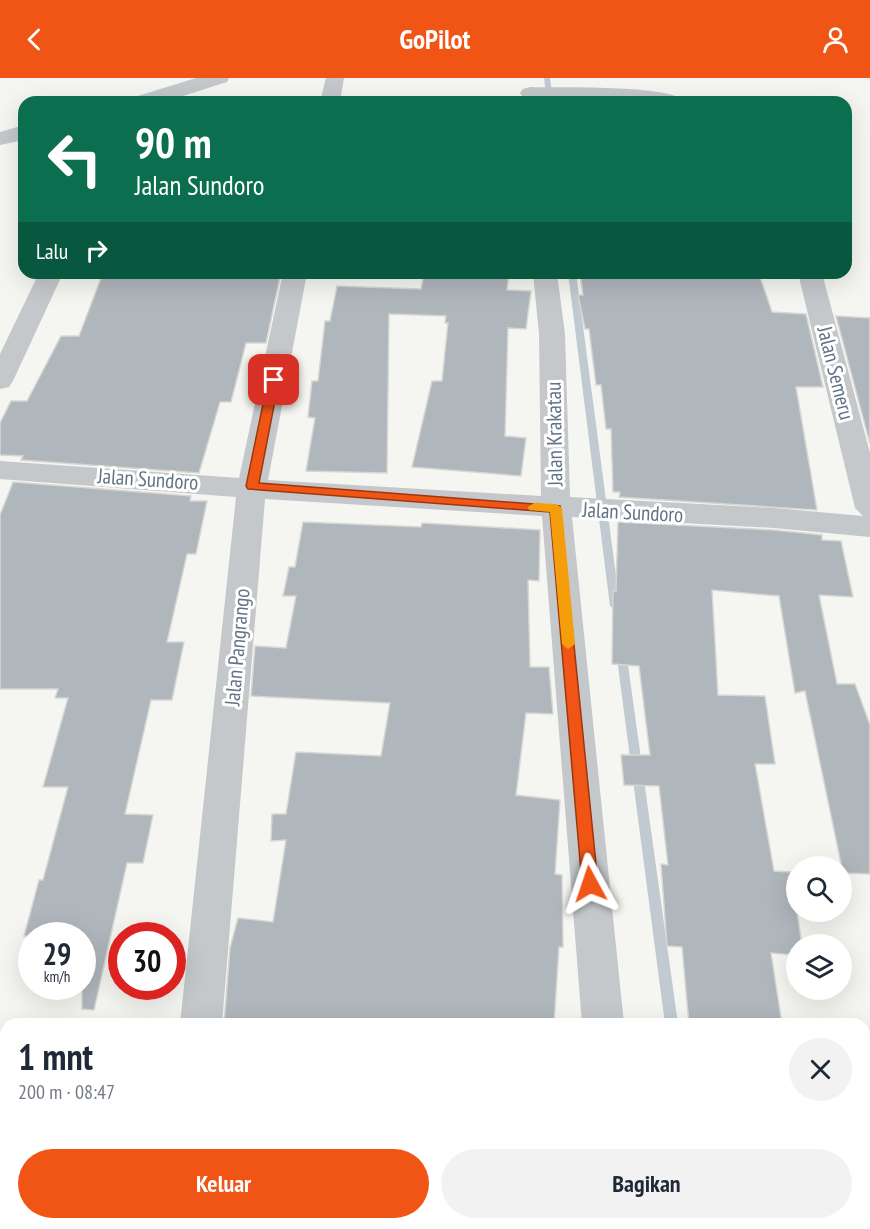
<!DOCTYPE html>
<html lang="id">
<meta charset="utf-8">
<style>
body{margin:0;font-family:"PT Sans Narrow",sans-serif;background:#f2f2f3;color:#1f2937;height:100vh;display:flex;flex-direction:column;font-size:22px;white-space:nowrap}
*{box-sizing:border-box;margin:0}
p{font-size:20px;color:#747a83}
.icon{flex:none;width:33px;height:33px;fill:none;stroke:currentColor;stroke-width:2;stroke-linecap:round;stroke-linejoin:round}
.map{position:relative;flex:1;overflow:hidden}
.side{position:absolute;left:0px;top:940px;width:870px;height:212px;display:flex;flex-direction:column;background:#fff;border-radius:18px 18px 0 0;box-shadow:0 6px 24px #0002}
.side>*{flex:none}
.hud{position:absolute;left:18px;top:18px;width:834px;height:183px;border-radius:18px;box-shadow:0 6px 24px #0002;background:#0b6e4f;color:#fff;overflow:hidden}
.buttons{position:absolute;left:786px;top:778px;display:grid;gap:12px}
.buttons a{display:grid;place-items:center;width:66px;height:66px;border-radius:50%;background:#fff;box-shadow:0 6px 24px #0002;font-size:30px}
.speed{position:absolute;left:18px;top:844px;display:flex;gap:12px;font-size:30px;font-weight:700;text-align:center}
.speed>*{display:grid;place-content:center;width:78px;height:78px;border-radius:50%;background:#fff;box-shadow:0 6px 24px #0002;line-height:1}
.speed small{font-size:15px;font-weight:400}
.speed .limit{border:9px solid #d22;background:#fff;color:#111}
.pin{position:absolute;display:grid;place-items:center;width:51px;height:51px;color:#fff;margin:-26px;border-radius:12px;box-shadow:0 3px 9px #0006}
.me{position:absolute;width:66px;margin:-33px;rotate:355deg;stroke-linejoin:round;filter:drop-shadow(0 0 4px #0008)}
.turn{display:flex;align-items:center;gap:21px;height:126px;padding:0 18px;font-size:27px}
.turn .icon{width:78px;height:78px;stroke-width:2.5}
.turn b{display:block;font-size:42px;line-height:51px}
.then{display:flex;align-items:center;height:57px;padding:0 18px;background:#0003;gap:12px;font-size:22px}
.round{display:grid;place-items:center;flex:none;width:63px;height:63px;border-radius:32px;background:#f2f2f3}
.headline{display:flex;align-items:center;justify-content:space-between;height:102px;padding:0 18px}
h1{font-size:36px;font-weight:800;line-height:45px}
.action{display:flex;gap:12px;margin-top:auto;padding:12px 18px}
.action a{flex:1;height:69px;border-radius:36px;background:#f05516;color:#fff;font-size:24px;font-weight:800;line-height:69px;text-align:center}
.action a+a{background:#f2f2f3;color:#1f2937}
header{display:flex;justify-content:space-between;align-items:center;height:78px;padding:0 18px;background:#f05516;color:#fff;font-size:27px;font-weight:800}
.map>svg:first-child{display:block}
.built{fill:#e6e7e5}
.green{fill:#d5ddd2}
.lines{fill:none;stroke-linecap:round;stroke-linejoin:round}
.stream{fill:#c0cad0;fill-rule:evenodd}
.building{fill:#afb6bc;stroke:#d6d7d4;stroke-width:1.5}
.minor{fill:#c4c8cb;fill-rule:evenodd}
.route{fill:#f05516;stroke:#9c370e;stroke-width:1.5}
.slow{fill:#f59e0b}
.labels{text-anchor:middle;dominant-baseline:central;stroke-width:6;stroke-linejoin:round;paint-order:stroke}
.street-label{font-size:21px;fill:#627385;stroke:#fff}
</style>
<header><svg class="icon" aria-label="back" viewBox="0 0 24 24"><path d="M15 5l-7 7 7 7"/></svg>GoPilot<svg class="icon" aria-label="person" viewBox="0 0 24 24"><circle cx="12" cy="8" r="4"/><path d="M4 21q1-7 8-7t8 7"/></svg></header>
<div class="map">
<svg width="870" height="1151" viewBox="0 0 870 1151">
<rect width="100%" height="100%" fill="#f5f6f1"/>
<polygon class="built" points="0,1023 6,1023 6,1146 167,1146 166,1151 0,1151"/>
<polygon class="green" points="0,1030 6,1030 6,1106 0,1107"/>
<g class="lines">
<g class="stream">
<polygon points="196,0 205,0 128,24 118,24"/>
<polygon points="544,0 550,0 553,24 547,24"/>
<polygon points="24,47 24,51 0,58 0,54"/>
<polygon points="568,195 576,195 620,528 615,532 610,528"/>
<polygon points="621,569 625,570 626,573 678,946 665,946 616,573 617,570"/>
<polygon points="695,1146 709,1146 711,1151 695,1151"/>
</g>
</g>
<g class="building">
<polygon points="186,195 281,195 266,265 246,265 231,324 220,324 199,395 21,382 23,378 0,377 0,345 11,323 27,323 61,258 79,258 101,200 185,199"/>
<polygon points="424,195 509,195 507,212 531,213 526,251 508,250 505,358 526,360 521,398 412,389 432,303 442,303 448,245 445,245 446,238 389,236 387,395 306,393 315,340 308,339 312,303 318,303 325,243 330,243 337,208 421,211"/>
<polygon points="580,195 759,196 772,234 806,236 823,309 796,309 817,432 619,419 620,414 613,414 611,351 606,351 601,307 596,307 589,251 585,251 578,217 583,217"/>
<polygon points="836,238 870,240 870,366"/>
<polygon points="13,404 191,418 190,423 207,423 196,476 187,476 167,564 184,564 172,622 151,622 125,736 153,737 143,785 127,785 94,932 82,931 82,858 24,858 39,802 43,802 68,709 43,709 68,620 55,620 58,611 0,611 0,437"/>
<polygon points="303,444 421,449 422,445 540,452 539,503 528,502 530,589 549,589 553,636 526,635 516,717 560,722 555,796 562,797 563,869 559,869 554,946 224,946 230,870 238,840 273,844 286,762 271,763 272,736 286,736 296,674 381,678 390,625 251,618 255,568 286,570 296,518 283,518 289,489 295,489"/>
<polygon points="618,444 774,452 822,457 822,462 841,463 853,519 819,517 837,606 855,606 870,647 870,796 843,795 805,613 795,615 779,518 712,512 718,617 765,618 775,686 755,686 774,793 791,794 802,867 796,867 796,877 771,875 782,946 689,946 682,869 667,868 661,786 668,787 659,708 624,707 621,677 650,677 639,588 612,586 613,513 616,513"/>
</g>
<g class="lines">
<g class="minor">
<polygon points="201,0 229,0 227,4 164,24 134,24 137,20"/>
<polygon points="326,0 344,0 340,24 320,24"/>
<path d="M530,9c26,1 143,-3 155,15l-162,-5 -3,-4 3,-4z"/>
<polygon points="24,50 24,62 0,67 0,55"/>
<polygon points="39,195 63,195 13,303 9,309 0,311 0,276"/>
<polygon points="283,195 307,195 268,402 541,418 539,256 533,195 557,195 565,256 570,419 774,430 863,438 855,430 798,195 822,195 870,375 870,459 774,450 572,439 624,946 582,946 542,438 265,421 222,946 180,946 236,419 0,401 0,383 239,400"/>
<polygon points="0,958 6,959 6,1001 0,1000"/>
<polygon points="864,1040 870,1041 870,1085 864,1084"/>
<polygon points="162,1146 210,1146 209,1151 161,1151"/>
<rect x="606" y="1146" width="48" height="5"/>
</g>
</g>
<polygon class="route" points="274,298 279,302 259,405 560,428 598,806 596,811 590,813 585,811 582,806 550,434 248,411 246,408 268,302"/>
<polygon class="slow" points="534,425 556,426 562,430 575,566 568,571 562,566 550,434 529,432 528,429"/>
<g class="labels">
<g class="street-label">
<text transform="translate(836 295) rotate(76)">Jalan Semeru</text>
<text transform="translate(554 356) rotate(-91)">Jalan Krakatau</text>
<text transform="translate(148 401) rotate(4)">Jalan Sundoro</text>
<text transform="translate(633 434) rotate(3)">Jalan Sundoro</text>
<text transform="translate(237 569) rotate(-85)">Jalan Pangrango</text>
</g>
</g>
</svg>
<div class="buttons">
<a><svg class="icon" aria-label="search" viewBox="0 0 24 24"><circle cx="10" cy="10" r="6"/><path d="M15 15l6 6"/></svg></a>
<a><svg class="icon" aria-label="layers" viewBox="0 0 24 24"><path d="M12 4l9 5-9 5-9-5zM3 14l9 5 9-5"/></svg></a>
</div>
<div class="speed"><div>29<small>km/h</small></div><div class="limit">30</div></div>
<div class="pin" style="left:274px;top:302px;background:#d93025"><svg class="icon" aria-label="arrive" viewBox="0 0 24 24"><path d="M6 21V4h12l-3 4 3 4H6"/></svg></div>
<svg class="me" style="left:590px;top:806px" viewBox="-20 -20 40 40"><path d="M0-17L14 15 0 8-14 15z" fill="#f05516" stroke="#fff" stroke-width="4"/></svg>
<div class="hud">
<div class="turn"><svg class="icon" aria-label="left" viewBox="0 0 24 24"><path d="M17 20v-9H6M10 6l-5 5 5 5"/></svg><div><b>90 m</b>Jalan Sundoro</div></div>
<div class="then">Lalu<svg class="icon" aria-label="right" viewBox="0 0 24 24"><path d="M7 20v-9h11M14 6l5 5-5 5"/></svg></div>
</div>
<section class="side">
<div class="headline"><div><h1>1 mnt</h1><p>200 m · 08:47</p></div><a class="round"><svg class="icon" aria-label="close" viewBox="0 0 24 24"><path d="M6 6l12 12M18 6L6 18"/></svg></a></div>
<div class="action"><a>Keluar</a><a>Bagikan</a></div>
</section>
</div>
